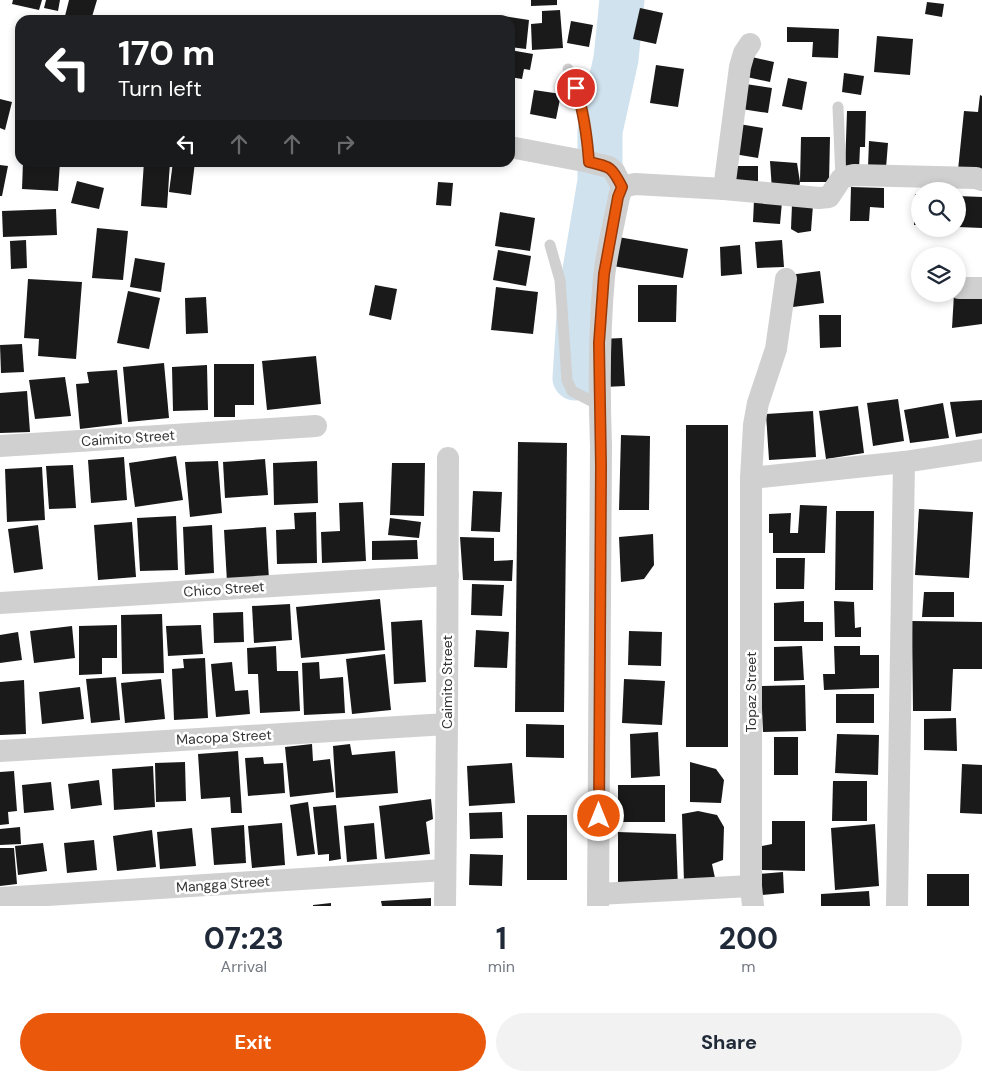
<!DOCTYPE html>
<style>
body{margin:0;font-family:"DM Sans",sans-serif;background:#f2f2f3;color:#1f2937;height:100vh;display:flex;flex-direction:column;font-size:19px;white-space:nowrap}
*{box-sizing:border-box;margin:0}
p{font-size:16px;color:#747a83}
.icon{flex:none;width:28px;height:28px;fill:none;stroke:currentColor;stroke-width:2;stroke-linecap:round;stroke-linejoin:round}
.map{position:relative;height:906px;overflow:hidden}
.drawer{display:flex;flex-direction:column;background:#fff;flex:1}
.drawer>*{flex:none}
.guide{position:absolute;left:15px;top:15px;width:500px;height:152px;border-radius:15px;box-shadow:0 2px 8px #0003;background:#202124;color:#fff;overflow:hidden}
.controls{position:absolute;left:911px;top:182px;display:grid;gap:10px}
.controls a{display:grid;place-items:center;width:55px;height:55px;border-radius:50%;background:#fff;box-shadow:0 2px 8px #0003;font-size:25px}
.pin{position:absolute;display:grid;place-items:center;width:42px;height:42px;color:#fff;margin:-21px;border:2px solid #fff;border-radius:50%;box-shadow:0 1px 5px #0007}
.me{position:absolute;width:55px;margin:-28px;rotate:0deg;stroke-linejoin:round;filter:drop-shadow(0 0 4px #0008)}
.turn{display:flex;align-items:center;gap:18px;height:105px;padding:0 20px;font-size:22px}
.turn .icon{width:65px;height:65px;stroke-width:2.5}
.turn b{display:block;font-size:35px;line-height:42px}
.lanes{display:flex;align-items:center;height:48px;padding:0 20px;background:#0003;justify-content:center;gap:25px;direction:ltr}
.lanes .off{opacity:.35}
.eta{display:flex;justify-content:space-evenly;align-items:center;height:85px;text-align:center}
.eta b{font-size:30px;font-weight:700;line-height:35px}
.action{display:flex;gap:10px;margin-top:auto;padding:10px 20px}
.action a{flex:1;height:58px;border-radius:30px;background:#ea580c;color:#fff;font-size:20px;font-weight:700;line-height:58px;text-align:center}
.action a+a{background:#f2f2f3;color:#1f2937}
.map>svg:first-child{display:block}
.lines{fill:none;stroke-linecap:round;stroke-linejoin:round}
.river{stroke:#cfe2ee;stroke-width:45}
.building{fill:#1a1a1a}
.lane{stroke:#d0d0d0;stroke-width:11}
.street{stroke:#d0d0d0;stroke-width:22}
.route-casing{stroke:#983908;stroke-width:12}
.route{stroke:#ea580c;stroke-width:9}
.labels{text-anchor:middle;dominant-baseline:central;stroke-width:5;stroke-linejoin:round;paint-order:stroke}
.street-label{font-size:14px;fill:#333;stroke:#fff}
</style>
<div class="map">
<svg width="982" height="906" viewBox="0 0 982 906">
<rect width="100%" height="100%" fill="#fff"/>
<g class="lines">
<polyline class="river" points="575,378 580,300 600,181 600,131 616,59 622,0"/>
</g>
<g class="building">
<polygon points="13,0 42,0 39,10 12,4"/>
<polygon points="46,0 60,0 58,11 44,8"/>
<polygon points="69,0 97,0 91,20 79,20 65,16"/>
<polygon points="531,0 557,0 557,5 531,6"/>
<polygon points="927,2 944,4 942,17 925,14"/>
<polygon points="640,8 663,13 656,44 633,39"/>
<polygon points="560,10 563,48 532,50 531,24 542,23 542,11"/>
<polygon points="169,15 187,19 187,20 168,20"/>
<polygon points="503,16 529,20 526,49 510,47 510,20 503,20"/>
<polygon points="571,21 593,25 589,47 567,43"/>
<polygon points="787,27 839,29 838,58 812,57 813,42 787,42"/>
<polygon points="877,36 913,39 910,75 874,72"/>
<polygon points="510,50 533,54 530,70 524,69 522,79 510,77"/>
<polygon points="747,56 774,62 770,82 742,76"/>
<polygon points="656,65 684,69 678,107 650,103"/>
<polygon points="844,73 864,76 861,95 842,92"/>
<polygon points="788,78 807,82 802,110 782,106"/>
<polygon points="739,83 772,88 768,113 735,108"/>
<polygon points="534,90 561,94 556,119 530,114"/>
<polygon points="980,95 982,96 982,172 958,170 964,111 978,112"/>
<polygon points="0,99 12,102 5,130 0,128"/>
<polygon points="847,111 866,111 865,147 860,147 859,169 845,169"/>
<polygon points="739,124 763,128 758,158 734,154"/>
<polygon points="801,137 830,137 829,182 800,182"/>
<polygon points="869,141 888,143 886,168 868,167"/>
<polygon points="770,161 797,163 800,182 799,188 772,190"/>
<polygon points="23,162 60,162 58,191 22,189"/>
<polygon points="144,162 170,162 167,208 141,206"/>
<polygon points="173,162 195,162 191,195 169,192"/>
<polygon points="0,165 8,166 2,196 0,196"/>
<polygon points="732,166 758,166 758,183 732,184"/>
<polygon points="77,181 104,188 99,209 71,203"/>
<polygon points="438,182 453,183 451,206 436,205"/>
<polygon points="851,187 884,188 884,208 870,207 869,221 850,221"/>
<polygon points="915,194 920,194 920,225 914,225"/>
<polygon points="958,196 982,197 982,228 958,227"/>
<polygon points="754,200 782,202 780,224 753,222"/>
<polygon points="792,204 813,205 811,231 798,233 791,229"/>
<polygon points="56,209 57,235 3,237 2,211"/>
<polygon points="500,212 535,218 530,251 495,246"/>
<polygon points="97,228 128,231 123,280 92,278"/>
<polygon points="618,237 688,249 683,278 613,266"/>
<polygon points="26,240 27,268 11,269 10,241"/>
<polygon points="782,240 784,267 757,268 755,242"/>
<polygon points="740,245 742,274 721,276 720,247"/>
<polygon points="498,250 531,256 526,286 493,280"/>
<polygon points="135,258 165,263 161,292 130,287"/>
<polygon points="820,271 824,303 793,307 789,275"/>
<polygon points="28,279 82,282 76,359 38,356 39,339 24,338"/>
<polygon points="375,285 397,289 391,320 369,315"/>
<polygon points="638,285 677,285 676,322 638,322"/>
<polygon points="496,287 538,292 533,334 491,330"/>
<polygon points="128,291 160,298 149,349 117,343"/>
<polygon points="954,294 982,294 982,324 952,328"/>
<polygon points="206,297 208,333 186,334 185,298"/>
<polygon points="819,315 841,315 841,347 820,348"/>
<polygon points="622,338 625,386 604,387 601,339"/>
<polygon points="22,344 24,372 1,373 0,345"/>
<polygon points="316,356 321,404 267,410 262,361"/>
<polygon points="164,363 169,418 128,422 123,367"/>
<polygon points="214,364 254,364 254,405 235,405 235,417 214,417"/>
<polygon points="207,365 208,410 173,411 172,367"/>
<polygon points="117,370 122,424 80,429 76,384 89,383 87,372"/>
<polygon points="65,377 71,416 35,419 29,380"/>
<polygon points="27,391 30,432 0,433 0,393"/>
<polygon points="898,399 904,441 873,446 867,403"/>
<polygon points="982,400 982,433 956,437 950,402"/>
<polygon points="943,403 949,438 910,443 904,410"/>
<polygon points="858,406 864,453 826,459 819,411"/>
<polygon points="813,411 816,457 769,460 766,414"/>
<rect x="686" y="425" width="42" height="322"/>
<polygon points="621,435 650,436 649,510 619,510"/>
<polygon points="518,442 567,443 564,712 515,712"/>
<polygon points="176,456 183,500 135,507 129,463"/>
<polygon points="124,457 127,500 91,503 88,460"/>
<polygon points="265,459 268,495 225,498 223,462"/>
<polygon points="218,461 222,513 190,517 185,462"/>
<polygon points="317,461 318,503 274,505 273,463"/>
<polygon points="392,463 425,463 424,516 390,515"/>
<polygon points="73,465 76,508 49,509 46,466"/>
<polygon points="42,467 45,520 7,522 5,469"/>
<polygon points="473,491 502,492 500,532 471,531"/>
<polygon points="363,502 366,561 322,563 321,532 340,531 339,503"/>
<polygon points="800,505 827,506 825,553 773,553 773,533 769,533 769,514 791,513 790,533 798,533"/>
<polygon points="919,509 973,512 969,578 915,575"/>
<polygon points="836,511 874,511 873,590 835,590"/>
<polygon points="316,512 317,563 277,564 276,530 295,529 294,513"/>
<polygon points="176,516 178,570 140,571 137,518"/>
<polygon points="390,518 421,522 419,538 388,535"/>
<polygon points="132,522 136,577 98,580 94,525"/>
<polygon points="38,525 43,569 14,573 8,529"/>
<polygon points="212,525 214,573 185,575 183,527"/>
<polygon points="266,527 269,580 227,582 224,530"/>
<polygon points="653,534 654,565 644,579 621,582 619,537"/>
<polygon points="460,537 494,538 494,561 513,560 512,581 463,580"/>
<polygon points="417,540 418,559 372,560 372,541"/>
<polygon points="776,558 805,558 804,589 776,589"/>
<polygon points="472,584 504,585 502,616 471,615"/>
<polygon points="924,592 954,592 954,617 922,617"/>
<polygon points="380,599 385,650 301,658 296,607"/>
<polygon points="804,601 804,622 823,622 823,641 774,641 774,603"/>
<polygon points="834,601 854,602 855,628 861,627 861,637 835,637"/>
<polygon points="290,604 292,640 254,643 252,606"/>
<polygon points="243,612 244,642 214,643 213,613"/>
<polygon points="162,614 164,673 122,674 121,615"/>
<polygon points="422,620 426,682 394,684 391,622"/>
<polygon points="912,621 982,622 982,669 953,669 951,711 913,711"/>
<polygon points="117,625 117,658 102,658 102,674 79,675 79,626"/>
<polygon points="201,625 203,654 168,656 166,626"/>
<polygon points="72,626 75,658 34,663 30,631"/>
<polygon points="476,630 509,632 507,668 474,667"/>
<polygon points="629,631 662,632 661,666 628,665"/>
<polygon points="18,632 22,660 0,663 0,635"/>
<polygon points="276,646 277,671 298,671 300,711 260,713 258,674 248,674 247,648"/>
<polygon points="802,646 804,680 774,681 774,647"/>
<polygon points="834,646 860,646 860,655 879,655 879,688 824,690 823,674 835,674"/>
<polygon points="385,654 391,710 352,714 346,659"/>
<polygon points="205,658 208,718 174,720 172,669 184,668 183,659"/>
<polygon points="232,662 235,691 248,690 250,714 216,717 211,664"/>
<polygon points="319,662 320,679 343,677 345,713 304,715 302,663"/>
<polygon points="116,677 120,720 91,723 86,679"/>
<polygon points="161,679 165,719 125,723 121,683"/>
<polygon points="624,679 665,681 662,725 622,723"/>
<polygon points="24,680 26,734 0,735 0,682"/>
<polygon points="805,685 806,731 763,732 761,686"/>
<polygon points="80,687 84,719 42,724 39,692"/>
<rect x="836" y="694" width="38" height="29"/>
<polygon points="956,718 957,751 924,750 924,719"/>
<polygon points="526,724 564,725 564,758 526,757"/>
<polygon points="658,732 660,776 631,778 630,734"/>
<polygon points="837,734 879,735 878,775 835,773"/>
<rect x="774" y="737" width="24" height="38"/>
<polygon points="312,744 313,761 330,759 334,792 290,797 285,747"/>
<polygon points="350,744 352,755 395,751 398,793 336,798 333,746"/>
<polygon points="238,751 242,813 231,813 230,797 201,799 198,754"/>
<polygon points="263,757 264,764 283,763 285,793 248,796 245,758"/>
<polygon points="185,762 186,801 156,802 155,763"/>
<polygon points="690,762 716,769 724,780 721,803 690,802"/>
<polygon points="512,763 515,803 469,806 467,766"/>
<polygon points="962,764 982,765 982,814 960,813"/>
<polygon points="153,766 155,807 114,810 112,769"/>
<polygon points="14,771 17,811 8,812 9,824 0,825 0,772"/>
<polygon points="99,780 102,805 71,809 68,784"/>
<polygon points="833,781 867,781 867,821 832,821"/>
<polygon points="51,782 54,810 24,813 22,785"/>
<rect x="618" y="785" width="47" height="37"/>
<polygon points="431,799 433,819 426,822 430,854 385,859 379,806"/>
<polygon points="308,802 315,854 297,856 290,805"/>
<polygon points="336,805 341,859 329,861 329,854 318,855 313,807"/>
<polygon points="698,811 717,815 724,827 723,860 712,864 715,878 684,883 682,814"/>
<polygon points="502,812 503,838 470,839 469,813"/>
<rect x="527" y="815" width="40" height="65"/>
<polygon points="772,821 805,821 805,871 762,870 762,846 772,844"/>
<polygon points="282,823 285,865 252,868 248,826"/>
<polygon points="374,823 377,859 347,862 344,826"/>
<polygon points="875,824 879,886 835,890 831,828"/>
<polygon points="244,825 246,863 214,865 211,828"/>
<polygon points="20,827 21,844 0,845 0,829"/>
<polygon points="192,828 196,866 160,869 157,832"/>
<polygon points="152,830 156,867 117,871 113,836"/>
<polygon points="618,832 676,834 678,888 618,887"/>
<polygon points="94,840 97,870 67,873 64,843"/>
<polygon points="43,843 47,871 18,875 15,846"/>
<polygon points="0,848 14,848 17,884 0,886"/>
<polygon points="470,854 503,855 502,886 469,885"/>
<polygon points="783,872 784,893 761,895 759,874"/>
<rect x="927" y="874" width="42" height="32"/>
<polygon points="869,891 870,906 821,906 821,894"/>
<polygon points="431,898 431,906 382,906 381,901"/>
<polygon points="331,903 331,906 313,906 313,905"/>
</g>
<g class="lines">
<g class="lane">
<path d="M568,69c6,13 12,27 15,41 4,17 5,34 6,52"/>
<polyline points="838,107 841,179"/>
<polyline points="550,245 560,280 567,380 572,391 599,405"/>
</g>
<g class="street">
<polyline points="510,147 589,162 609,167 614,171 622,187"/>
<polyline points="622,187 635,184 724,189 819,198 829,197 841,179 845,177 854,175 976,178 982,180"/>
<polyline points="724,189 740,67 744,53 750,44"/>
<polyline points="959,288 982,288"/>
<polyline points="0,446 316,426"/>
<polyline points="751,478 904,462 982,450"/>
<polyline points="0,603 448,575"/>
<polyline points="0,751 447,724"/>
<polyline points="598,894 751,886"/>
<polyline points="0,898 445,870"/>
<polyline points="445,906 447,724 448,458"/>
<path d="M598,906l3,-460c-2,-56 -2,-113 3,-169 3,-27 10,-54 15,-80l3,-10"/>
<polyline points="753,906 751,886 751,478 754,425 758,403 776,349 786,279"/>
<polyline points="897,906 904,462"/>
</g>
</g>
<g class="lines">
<defs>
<path id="route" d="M576,88c8,25 11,47 13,74 22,5 23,5 33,25l-4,10 -14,77 -5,69 2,123 -2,350"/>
</defs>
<use href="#route" class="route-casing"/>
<use href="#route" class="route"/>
</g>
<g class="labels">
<g class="street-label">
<text transform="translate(128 438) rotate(-4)">Caimito Street</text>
<text transform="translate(224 589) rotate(-4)">Chico Street</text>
<text transform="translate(447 682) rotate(-90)">Caimito Street</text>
<text transform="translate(751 692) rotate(-90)">Topaz Street</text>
<text transform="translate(224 737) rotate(-3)">Macopa Street</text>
<text transform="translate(223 884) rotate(-4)">Mangga Street</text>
</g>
</g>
</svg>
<div class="controls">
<a><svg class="icon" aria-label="search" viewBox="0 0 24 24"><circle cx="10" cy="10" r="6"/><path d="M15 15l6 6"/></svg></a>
<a><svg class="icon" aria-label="layers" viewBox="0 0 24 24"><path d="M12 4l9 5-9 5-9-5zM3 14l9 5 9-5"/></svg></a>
</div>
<div class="pin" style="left:576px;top:88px;background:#d93025"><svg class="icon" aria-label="arrive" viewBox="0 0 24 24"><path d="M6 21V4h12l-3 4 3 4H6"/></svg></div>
<svg class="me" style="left:599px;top:816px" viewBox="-20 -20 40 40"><circle r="17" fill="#ea580c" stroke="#fff" stroke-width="3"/><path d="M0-11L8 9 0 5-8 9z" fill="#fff"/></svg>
<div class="guide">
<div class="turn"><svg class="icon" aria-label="left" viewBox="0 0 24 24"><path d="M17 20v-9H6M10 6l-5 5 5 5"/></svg><div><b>170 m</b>Turn left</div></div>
<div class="lanes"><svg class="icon" aria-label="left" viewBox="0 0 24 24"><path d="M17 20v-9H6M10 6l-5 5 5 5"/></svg><svg class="icon off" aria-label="ahead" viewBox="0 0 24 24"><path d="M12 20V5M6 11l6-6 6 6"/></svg><svg class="icon off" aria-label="ahead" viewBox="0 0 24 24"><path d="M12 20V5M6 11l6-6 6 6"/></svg><svg class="icon off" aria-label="right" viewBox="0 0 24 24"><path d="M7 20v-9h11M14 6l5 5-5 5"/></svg></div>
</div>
</div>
<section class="drawer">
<div class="eta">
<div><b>07:23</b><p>Arrival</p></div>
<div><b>1</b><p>min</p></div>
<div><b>200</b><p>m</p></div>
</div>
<div class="action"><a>Exit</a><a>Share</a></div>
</section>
